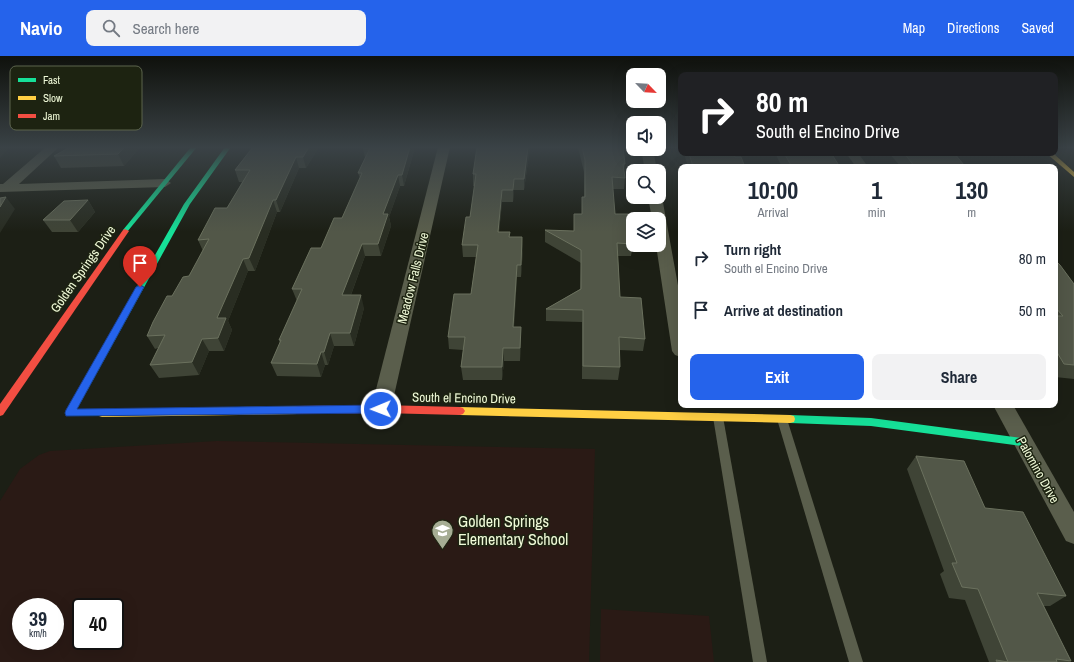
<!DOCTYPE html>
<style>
body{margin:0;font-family:"Archivo Narrow",sans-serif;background:#f2f2f3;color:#1f2937;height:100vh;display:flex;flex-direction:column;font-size:15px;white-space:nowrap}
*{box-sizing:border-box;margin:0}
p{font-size:13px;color:#747a83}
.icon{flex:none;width:22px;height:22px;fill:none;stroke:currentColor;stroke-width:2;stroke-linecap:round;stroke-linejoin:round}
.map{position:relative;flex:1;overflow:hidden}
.panel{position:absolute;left:678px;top:108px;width:380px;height:244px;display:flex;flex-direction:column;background:#fff;border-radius:8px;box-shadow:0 4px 16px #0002}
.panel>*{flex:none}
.guide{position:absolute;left:678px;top:16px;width:380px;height:84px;border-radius:8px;box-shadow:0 4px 16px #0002;background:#202124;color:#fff;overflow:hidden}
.needle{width:26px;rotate:115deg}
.controls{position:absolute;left:626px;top:12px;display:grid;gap:8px}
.controls a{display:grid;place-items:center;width:40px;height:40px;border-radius:8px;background:#fff;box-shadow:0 4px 16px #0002;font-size:20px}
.speed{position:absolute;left:12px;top:542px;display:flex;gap:8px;font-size:20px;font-weight:700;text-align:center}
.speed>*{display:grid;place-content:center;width:52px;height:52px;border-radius:50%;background:#fff;box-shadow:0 4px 16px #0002;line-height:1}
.speed small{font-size:10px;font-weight:400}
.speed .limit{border:2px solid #111;border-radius:6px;background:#fff;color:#111}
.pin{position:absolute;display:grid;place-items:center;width:34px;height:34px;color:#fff;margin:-41px -17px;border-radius:50% 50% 50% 0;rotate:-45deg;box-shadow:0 0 4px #0007}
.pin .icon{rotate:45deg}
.me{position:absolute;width:44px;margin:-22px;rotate:269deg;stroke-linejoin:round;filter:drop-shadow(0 0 3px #0008)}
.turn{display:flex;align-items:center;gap:14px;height:84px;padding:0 12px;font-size:18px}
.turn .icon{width:52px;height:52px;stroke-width:2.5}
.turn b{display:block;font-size:28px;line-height:34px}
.eta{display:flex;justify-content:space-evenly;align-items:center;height:68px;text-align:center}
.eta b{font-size:24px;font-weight:800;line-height:28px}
.button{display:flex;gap:8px;margin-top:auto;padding:8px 12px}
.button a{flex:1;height:46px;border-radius:8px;background:#2563eb;color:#fff;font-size:16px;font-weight:800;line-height:46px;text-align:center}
.button a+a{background:#f2f2f3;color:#1f2937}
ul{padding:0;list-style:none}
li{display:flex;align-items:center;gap:12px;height:52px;padding:0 12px}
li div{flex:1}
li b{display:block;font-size:15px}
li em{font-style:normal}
header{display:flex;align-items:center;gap:24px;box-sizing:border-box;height:56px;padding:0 20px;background:#2563eb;color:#fff}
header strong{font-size:19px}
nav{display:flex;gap:22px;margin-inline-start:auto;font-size:14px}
.search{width:280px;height:36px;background:#f2f2f3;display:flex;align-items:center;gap:10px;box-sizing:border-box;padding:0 14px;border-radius:8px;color:#747a83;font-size:15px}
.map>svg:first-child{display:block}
.green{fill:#2a1a15;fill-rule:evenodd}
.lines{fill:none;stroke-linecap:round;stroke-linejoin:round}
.lane{fill:#5a5e4c;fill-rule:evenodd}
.street{fill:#5a5e4c;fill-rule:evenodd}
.fast{fill:#16e098;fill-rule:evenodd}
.slow{fill:#ffcf43;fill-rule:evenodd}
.jam{fill:#f24e42;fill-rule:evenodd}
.wall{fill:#3f4436}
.shaded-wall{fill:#292d22}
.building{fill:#525748;stroke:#6b715e}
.route{fill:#2563eb;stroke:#184099}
.labels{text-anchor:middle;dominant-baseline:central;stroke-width:3;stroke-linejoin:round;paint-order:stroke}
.street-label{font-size:13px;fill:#f0fad8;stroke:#1d2311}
.near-poi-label{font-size:16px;fill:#f0fad8;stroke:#1d2311;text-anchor:start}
.key{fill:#1d2311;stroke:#5c644d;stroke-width:1}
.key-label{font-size:11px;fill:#f0fad8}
</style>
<header>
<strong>Navio</strong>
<div class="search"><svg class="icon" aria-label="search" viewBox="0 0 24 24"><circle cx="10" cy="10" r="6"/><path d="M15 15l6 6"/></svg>Search here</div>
<nav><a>Map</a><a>Directions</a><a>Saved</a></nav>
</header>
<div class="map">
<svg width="1074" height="606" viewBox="0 0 1074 606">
<rect width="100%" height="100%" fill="#1c1f15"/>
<g class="green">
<path d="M217,385l378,8 -6,213h-589v-161l20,-32 19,-14 11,-4zM21,551h34v34h-34zM81,551h34v34h-34z"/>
<polygon points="601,553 709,560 714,606 600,606"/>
</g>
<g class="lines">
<g class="lane">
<polygon points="718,357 721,358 723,361 767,606 753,606 713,361 715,358"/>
<polygon points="782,359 786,360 787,363 863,606 849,606 777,363 778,360"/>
</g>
<g class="street">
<polygon points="46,91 59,91 19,128 165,123 171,127 165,131 0,136 0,128 3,128"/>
<polygon points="438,91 450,91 391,353 388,358 381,360 374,358 371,353"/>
<polygon points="641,93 653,93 657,115 645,115"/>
<polygon points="846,97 858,97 868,111 856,111"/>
<polygon points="659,138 662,141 681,246 681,301 675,299 672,295 656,189 659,189 659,163 652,163 648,141 659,141"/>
<polygon points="993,349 1013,349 1074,456 1074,488 1066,485"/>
</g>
<g class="fast">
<polygon points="191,91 197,91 127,176 123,176 123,174"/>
<polygon points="225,91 231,91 190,148 77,353 102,353 105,354 107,357 105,360 67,360 65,357 67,354 184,148"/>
<polygon points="790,359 871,362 1022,382 1026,383 1027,386 1026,389 1022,390 871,370 790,367 786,366 785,363 786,360"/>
</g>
<g class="slow">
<polygon points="1046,97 1053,97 1074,116 1074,121"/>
<polygon points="298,350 301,351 303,354 301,357 298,358 102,361 99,360 97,357 99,354 102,353"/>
<polygon points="460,351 790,359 794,360 795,363 794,366 790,367 460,359 457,358 455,355 457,352"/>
</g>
<g class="jam">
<polygon points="125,173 129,175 3,359 0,360 0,348 123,174"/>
<polygon points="381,349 460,351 463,352 465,355 463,358 460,359 381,357 298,358 295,357 293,354 295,351 298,350"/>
</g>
</g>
<g class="wall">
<polygon points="70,91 140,91 124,110 61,112 54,100"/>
<polygon points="253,91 319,91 306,112 299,112 280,156 277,156 255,215 248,215 228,265 232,274 224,295 209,295 199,319 159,322 150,309 158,292 155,293 147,280 172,240 189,220 203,195 198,184 227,152 242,126 239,126 235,114"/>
<polygon points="415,91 404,130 400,130 389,161 391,170 381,200 365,200 351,239 364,252 354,290 334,290 328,309 325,309 321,321 277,320 271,307 280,287 279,284 297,245 292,233 342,162 360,122 358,117 365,102 363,92"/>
<polygon points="530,91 524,134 514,134 513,146 502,146 499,176 510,181 522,181 523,193 521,221 517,221 514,271 521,271 521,284 520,305 504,305 502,324 463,324 461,311 463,294 449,293 448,281 471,238 476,201 463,201 462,189 470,161 475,130 473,130 473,118"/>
<polygon points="578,91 623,91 625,108 624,115 625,122 624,133 613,133 615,158 633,188 631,200 618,200 620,241 645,283 643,295 619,294 620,311 618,324 582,323 582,266 546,265 546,253 580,233 581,207 545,186 545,174 574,175 582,158 582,141 584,141 584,116"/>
<polygon points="684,97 733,97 735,101 745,111 688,111"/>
<polygon points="775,97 831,97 840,111 782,111"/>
<polygon points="889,97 954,97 964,109 971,111 901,111"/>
<polygon points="88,144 95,156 78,176 52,176 43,164"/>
<polygon points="1055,204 1074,228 1074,323 1055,321"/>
<polygon points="916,400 985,452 1066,540 1050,550 1044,550 1071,605 1069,606 989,606 965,544 949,542 940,518 944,515 907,413"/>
</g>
<g class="shaded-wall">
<polygon points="0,91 10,91 0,102"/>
<polygon points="125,91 140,91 124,110 118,98"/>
<polygon points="309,91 319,91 306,112 303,101"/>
<polygon points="410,91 415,91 404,130 402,119"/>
<polygon points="528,91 530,91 524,134 524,123"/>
<polygon points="296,101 299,112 280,156 276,144"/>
<polygon points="398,119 400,130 389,161 391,170 381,200 378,188 383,158"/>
<polygon points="514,123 514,134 513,146 513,134"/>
<polygon points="502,134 502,146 498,188 498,176"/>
<polygon points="6,141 15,153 0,177 0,151"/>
<polygon points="88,144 95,156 78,176 70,164"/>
<polygon points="273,144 277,156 255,215 249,202"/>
<polygon points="522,181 523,193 521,221 521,209"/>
<polygon points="362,188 365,200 346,252 342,239"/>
<polygon points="243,203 248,215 228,265 232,274 224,295 218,282 217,262"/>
<polygon points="517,209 517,221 513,284 513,271"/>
<polygon points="361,239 364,252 354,290 350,277"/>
<polygon points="521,271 521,284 520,305 520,292"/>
<polygon points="330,277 334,290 328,309 324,296"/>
<polygon points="202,283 209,295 199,319 192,306"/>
<polygon points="503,292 504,305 502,324 502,311"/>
<polygon points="321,296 325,309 321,321 317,308"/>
</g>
<g class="building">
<polygon points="70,91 125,91 118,98 54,100"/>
<polygon points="253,91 309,91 303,101 296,101 276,144 273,144 249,202 243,203 217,262 226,262 218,282 202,283 192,306 150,309 165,279 147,280 153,266 167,240 172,240 183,221 189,220 209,183 198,184 215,152 227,152 250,114 235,114"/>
<polygon points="363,91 410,91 402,119 398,119 383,158 388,158 378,188 362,188 342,239 361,239 350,277 330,277 324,296 321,296 317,308 271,307 281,284 279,284 302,233 292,233 311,192 321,192 334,162 342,162 362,117 358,117 370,92 363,92"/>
<polygon points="477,91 528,91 524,123 514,123 513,134 502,134 498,176 510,176 509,181 522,181 521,209 517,209 513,271 521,271 520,292 503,292 502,311 461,311 465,281 448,281 454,238 471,238 478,189 462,189 466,161 470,161 476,118 473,118"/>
<polygon points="582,91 623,91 625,108 623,108 625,122 612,121 615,158 630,158 633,188 617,187 620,241 641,242 645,283 619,281 620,311 583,310 583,254 546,253 581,233 581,194 545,174 574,175 574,158 582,158 582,141 585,141 585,104"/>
<polygon points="689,97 733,97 735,101 741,101 745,111 693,111"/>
<polygon points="784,97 831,97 840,111 792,111"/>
<polygon points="904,97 954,97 964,109 969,109 971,111 915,111"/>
<polygon points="6,141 0,151 0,142"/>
<polygon points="88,144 70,164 43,164 64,145"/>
<polygon points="1055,204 1060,209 1074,228 1074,309 1064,308 1055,293 1055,260 1063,260 1055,251"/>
<polygon points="916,400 964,405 985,452 1023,456 1066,540 1037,537 1071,605 1056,603 1057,606 997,606 996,604 1008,606 978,533 962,531 952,507 957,507"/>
</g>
<linearGradient id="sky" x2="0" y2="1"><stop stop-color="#0f110c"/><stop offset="0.52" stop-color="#3a4246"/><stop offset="1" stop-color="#3a4246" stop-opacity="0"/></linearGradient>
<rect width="1074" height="176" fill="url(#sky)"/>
<polygon class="route" points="140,229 144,231 77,353 381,349 386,353 381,357 66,360 65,357 66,354 136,231"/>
<defs>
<symbol id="school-pin" viewBox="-11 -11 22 30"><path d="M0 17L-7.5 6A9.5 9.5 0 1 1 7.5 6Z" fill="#a6ad94" stroke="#1d2311"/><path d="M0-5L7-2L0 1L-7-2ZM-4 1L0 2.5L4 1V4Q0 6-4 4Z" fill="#fff"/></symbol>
</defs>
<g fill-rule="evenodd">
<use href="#school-pin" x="430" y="462" width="25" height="34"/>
</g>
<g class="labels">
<g class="street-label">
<text transform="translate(83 213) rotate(-55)">Golden Springs Drive</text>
<text transform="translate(413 222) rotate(-76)">Meadow Falls Drive</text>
<text transform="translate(464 342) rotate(1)">South el Encino Drive</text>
<text transform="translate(1038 414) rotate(61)">Palomino Drive</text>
</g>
<g class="near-poi-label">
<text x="458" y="465">Golden Springs<tspan x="458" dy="18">Elementary School</tspan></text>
</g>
</g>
<rect x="10" y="10" width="132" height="64" rx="6" class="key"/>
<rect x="18" y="22" width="18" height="4" fill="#16e098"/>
<rect x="18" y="40" width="18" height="4" fill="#ffcf43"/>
<rect x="18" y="58" width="18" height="4" fill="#f24e42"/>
<g class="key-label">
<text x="43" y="28">Fast</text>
<text x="43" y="46">Slow</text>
<text x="43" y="64">Jam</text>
</g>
</svg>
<div class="controls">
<a><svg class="needle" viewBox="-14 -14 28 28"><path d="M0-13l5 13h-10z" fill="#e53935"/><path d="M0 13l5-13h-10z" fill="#747a83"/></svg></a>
<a><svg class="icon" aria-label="sound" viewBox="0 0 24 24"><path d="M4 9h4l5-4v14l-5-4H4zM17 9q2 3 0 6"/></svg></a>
<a><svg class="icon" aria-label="search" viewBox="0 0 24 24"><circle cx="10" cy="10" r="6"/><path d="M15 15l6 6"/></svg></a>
<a><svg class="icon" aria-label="layers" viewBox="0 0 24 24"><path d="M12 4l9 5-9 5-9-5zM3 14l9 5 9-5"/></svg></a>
</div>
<div class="speed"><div>39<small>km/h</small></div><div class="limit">40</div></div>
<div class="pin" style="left:140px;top:231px;background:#d93025"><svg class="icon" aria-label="arrive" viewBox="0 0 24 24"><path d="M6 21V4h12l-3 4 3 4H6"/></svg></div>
<svg class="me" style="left:381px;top:353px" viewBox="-20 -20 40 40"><circle r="17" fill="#2563eb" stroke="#fff" stroke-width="3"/><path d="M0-11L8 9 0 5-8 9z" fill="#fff"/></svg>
<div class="guide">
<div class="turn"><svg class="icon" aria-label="right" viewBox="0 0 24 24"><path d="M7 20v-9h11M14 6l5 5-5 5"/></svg><div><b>80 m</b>South el Encino Drive</div></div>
</div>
<section class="panel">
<div class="eta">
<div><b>10:00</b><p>Arrival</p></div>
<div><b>1</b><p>min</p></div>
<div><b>130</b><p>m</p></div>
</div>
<ul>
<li><svg class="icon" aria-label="right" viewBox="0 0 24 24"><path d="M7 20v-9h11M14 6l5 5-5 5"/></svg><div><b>Turn right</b><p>South el Encino Drive</p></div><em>80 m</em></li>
<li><svg class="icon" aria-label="arrive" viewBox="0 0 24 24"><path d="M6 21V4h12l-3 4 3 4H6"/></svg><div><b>Arrive at destination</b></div><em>50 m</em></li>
</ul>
<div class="button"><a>Exit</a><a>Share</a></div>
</section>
</div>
